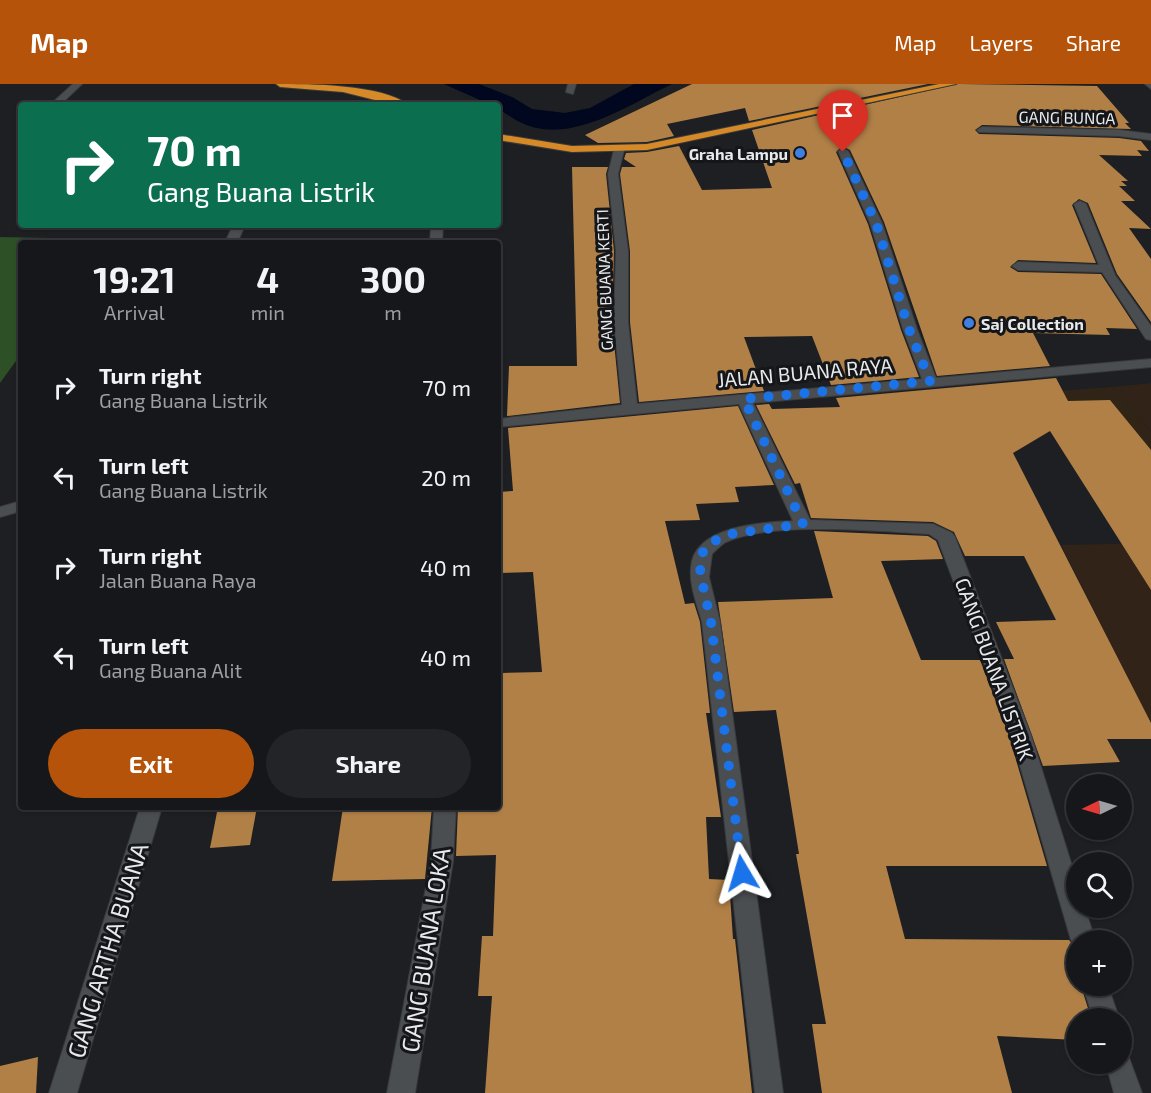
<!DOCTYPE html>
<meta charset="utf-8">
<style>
body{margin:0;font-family:"Exo 2",sans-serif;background:#232427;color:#f1f3f6;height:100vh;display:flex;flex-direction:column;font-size:22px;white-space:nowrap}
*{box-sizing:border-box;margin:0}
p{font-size:20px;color:#9e9fa2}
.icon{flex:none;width:33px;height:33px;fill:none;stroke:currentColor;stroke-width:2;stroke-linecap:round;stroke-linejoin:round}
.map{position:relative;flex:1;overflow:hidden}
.side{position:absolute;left:18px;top:156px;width:483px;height:570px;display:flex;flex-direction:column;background:#16171a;border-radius:6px;box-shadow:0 2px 4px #0004,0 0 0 2px #353639}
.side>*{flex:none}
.banner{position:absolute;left:18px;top:18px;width:483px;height:126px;border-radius:6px;box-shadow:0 2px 4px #0004,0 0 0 2px #353639;background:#0b6e4f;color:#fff;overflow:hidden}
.needle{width:39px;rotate:265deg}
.tools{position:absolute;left:1066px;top:690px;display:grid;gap:12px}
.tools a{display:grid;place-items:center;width:66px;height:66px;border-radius:50%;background:#16171a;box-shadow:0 2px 4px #0004,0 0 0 2px #353639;font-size:30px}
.pin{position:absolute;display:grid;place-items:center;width:51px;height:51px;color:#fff;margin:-62px -26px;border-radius:50% 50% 50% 0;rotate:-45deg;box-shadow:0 0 6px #0007}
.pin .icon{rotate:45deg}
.me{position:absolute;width:66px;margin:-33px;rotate:353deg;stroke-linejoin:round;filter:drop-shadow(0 0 4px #0008)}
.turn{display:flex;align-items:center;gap:21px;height:126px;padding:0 30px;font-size:27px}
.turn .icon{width:78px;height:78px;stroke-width:2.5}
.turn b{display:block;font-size:42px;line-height:51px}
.eta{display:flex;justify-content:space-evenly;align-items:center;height:102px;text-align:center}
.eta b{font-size:36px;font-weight:700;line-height:42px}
.cta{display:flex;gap:12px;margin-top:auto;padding:12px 30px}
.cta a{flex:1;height:69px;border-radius:36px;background:#b45309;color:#fff;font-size:24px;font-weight:700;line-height:69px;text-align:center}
.cta a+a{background:#232427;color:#f1f3f6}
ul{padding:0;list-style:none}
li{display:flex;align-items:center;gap:18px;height:90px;padding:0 30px}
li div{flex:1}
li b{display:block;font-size:22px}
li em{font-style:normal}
header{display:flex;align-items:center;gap:36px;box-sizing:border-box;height:84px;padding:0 30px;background:#b45309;color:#fff}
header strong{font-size:28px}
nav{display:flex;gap:33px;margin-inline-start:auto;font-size:21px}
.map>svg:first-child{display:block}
.industrial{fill:#312317}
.education{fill:#302416}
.green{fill:#2e5026}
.water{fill:#00071e}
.building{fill:#b18047}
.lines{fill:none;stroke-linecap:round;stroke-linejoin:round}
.minor-casing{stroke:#383a3c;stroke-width:2}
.highway-casing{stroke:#383a3c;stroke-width:2}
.minor{fill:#4b4e51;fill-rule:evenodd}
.highway{fill:#d58927;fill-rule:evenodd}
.route{stroke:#1a73e8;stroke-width:10;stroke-dasharray:0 18}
.shop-dot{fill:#3f7fe0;stroke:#141619;stroke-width:2}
.labels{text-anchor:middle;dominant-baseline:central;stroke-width:6;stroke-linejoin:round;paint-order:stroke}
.far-street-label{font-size:16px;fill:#e7e9ea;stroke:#141619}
.far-poi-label{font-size:16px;font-weight:bold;fill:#e7e9ea;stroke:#141619;text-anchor:end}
.street-label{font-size:20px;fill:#e7e9ea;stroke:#141619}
.near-street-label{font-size:24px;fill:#e7e9ea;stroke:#141619}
</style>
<header>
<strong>Map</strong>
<nav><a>Map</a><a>Layers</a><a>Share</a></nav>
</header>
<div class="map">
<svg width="1151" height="1009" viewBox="0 0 1151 1009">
<rect width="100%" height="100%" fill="#1d1f22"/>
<g class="industrial">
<polygon points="1151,299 1151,348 1113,303"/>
<polygon points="1151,459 1151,640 1061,461"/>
</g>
<polygon class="education" points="1113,303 1151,348 1151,453 1044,308"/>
<polygon class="green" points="0,153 98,155 96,159 21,159 21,270 0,299"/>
<path class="water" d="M444,0h35l33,13 20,12 33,4 25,-5 44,-24h38c-42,20 -102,62 -150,39 -8,-3 -16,-10 -24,-14v-4h-7z"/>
<g class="building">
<polygon points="692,0 928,0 749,37 745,24 667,40 674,52 647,58 598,59 585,51"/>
<polygon points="958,0 1097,2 1129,39 1125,39 1131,45 982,41 975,46 979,50 1119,54 1141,57 1149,67 1137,66 1142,72 1099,71 1128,97 1121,97 1127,102 1119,102 1135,117 1121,117 1151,145 1129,144 1151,175 1151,238 1117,190 1088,119 1079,115 1072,121 1096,179 1018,176 1010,183 1018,188 1101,190 1137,245 1106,244 1110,251 1033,249 1050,282 937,292 884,138 850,66 842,62 836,68 868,140 901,246 919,293 831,301 812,252 744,253 764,307 639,318 630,238 630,167 620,90 622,83 636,83 624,75 626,69 647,68 679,62 702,106 772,104 752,46"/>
<polygon points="572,83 608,83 606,90 614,167 612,238 620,319 507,332 509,282 577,282"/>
<polygon points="1056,294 1068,317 1110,316 1151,366 1151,506 1050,347 1013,369 1151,639 1151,655 1107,655 1120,678 1043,682 1004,575 1014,575 996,538 1056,536 1024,472 965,472 954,448 933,438 811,434 800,399 795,400 756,321 769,320 772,325 840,323 836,314"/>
<polygon points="738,322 774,401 735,403 739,418 696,420 700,436 665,437 685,520 694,519 700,538 710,629 706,629 721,733 706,733 709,795 729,796 733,855 735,855 752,1009 485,1009 492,912 478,912 482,852 493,852 496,771 456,772 458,723 498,723 502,589 542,588 533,488 498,489 498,408 513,407 508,344"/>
<polygon points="814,447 928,452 936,457 943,475 881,477 921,576 980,576 1009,652 1047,782 886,782 905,855 1069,856 1077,866 1077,902 1081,902 1091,934 1077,934 1077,956 997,952 1012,1009 822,1009 812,940 826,940 796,770 799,770 776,626 734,628 718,518 833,514"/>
<polygon points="218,723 257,723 250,761 210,764"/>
<polygon points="343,723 432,723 425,795 332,797"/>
<polygon points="38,973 36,1009 0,1009 0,982"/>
</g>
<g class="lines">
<defs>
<g id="minor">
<polygon points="73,0 82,0 60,21 50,21"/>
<polygon points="568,0 576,0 573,10 566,8"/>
<polygon points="1145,0 1151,0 1151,5"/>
<polygon points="982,43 1119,46 1151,50 1151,56 1119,52 979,48 977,46"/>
<path d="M619,63l5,3 -6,24 10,77v71l9,82 285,-25 -19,-50 -33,-106 -32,-72 5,-3 5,3 34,72 35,106 19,49 215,-19v8l-398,36 57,117 123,4 19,9 3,4 76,198 46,147v26h8l10,32h-18v8l-6,-8 -60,-205 -73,-195 -9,-6c-52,-3 -157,-13 -203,8 -5,3 -10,8 -14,12l-3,23 11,45 63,471h-28l-53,-471c-5,-18 -13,-37 -11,-55 3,-41 71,-45 102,-46l-54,-117 -241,23v-8l124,-14 -8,-83 2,-71 -8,-77 6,-24z"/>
<polygon points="1080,117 1086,120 1115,191 1151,242 1151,256 1146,255 1102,188 1018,186 1012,182 1018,178 1099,181 1074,120"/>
<polygon points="233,141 245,141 237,159 225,159"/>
<polygon points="431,141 443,141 442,159 430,159"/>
<polygon points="21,417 21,427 0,433 0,423"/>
<polygon points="140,723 162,723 77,1009 49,1009"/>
<polygon points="434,723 456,723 453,777 415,1009 387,1009 431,777"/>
<polygon points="1083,902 1108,902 1119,934 1093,934"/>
<polygon points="1122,969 1128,971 1142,1009 1114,1009 1106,980 1122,980"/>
</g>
<g id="highway">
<path d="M276,0c34,0 105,0 133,21h-14l-52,-13 -63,-5z"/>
<polygon points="939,0 956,0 647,66 572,68 498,56 498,50 572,62 647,60"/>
</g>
</defs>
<use href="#minor" class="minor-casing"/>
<use href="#highway" class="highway-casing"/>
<use href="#minor" class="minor"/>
<use href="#highway" class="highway"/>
</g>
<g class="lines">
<polyline class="route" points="742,789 711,538 700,488 703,468 712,458 731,450 803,440 744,315 930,297 909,245 876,139 843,68"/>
</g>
<g class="shop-dot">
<circle cx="800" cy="69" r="6"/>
<circle cx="969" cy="239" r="6"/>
</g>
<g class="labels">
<g class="far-street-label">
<text transform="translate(1067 33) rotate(1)">GANG BUNGA</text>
<text transform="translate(604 196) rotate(-92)">GANG BUANA KERTI</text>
</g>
<g class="far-poi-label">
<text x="788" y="69">Graha Lampu</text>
<text x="981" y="239" text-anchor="start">Saj Collection</text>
</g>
<g class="street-label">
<text transform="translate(805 288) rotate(-5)">JALAN BUANA RAYA</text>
<text transform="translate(995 585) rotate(70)">GANG BUANA LISTRIK</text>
</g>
<g class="near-street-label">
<text transform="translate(107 866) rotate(-73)">GANG ARTHA BUANA</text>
<text transform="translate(425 866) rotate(-81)">GANG BUANA LOKA</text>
</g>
</g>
</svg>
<div class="tools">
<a><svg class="needle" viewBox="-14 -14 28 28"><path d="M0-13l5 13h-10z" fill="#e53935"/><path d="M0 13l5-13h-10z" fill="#9e9fa2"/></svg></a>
<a><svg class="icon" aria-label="search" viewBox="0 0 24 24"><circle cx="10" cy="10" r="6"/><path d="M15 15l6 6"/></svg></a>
<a>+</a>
<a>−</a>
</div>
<div class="pin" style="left:843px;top:68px;background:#d93025"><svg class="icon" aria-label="arrive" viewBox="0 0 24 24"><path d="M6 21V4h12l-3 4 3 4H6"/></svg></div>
<svg class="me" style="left:742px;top:789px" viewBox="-20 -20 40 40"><path d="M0-17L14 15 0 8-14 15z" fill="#1a73e8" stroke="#fff" stroke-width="4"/></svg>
<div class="banner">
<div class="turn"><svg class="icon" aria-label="right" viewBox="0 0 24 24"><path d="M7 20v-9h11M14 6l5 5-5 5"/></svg><div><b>70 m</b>Gang Buana Listrik</div></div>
</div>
<section class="side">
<div class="eta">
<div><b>19:21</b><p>Arrival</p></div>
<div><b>4</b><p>min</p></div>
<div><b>300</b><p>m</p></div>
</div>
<ul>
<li><svg class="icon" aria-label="right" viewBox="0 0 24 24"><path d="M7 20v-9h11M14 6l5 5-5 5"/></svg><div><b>Turn right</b><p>Gang Buana Listrik</p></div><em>70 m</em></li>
<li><svg class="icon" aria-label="left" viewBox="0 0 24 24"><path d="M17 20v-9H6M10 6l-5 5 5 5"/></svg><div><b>Turn left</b><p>Gang Buana Listrik</p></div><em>20 m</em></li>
<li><svg class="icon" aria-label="right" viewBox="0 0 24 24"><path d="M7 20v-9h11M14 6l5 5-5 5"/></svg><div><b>Turn right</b><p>Jalan Buana Raya</p></div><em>40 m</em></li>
<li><svg class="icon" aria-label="left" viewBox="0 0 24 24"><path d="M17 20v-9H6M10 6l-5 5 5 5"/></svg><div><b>Turn left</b><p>Gang Buana Alit</p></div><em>40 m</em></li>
</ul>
<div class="cta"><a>Exit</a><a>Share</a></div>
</section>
</div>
